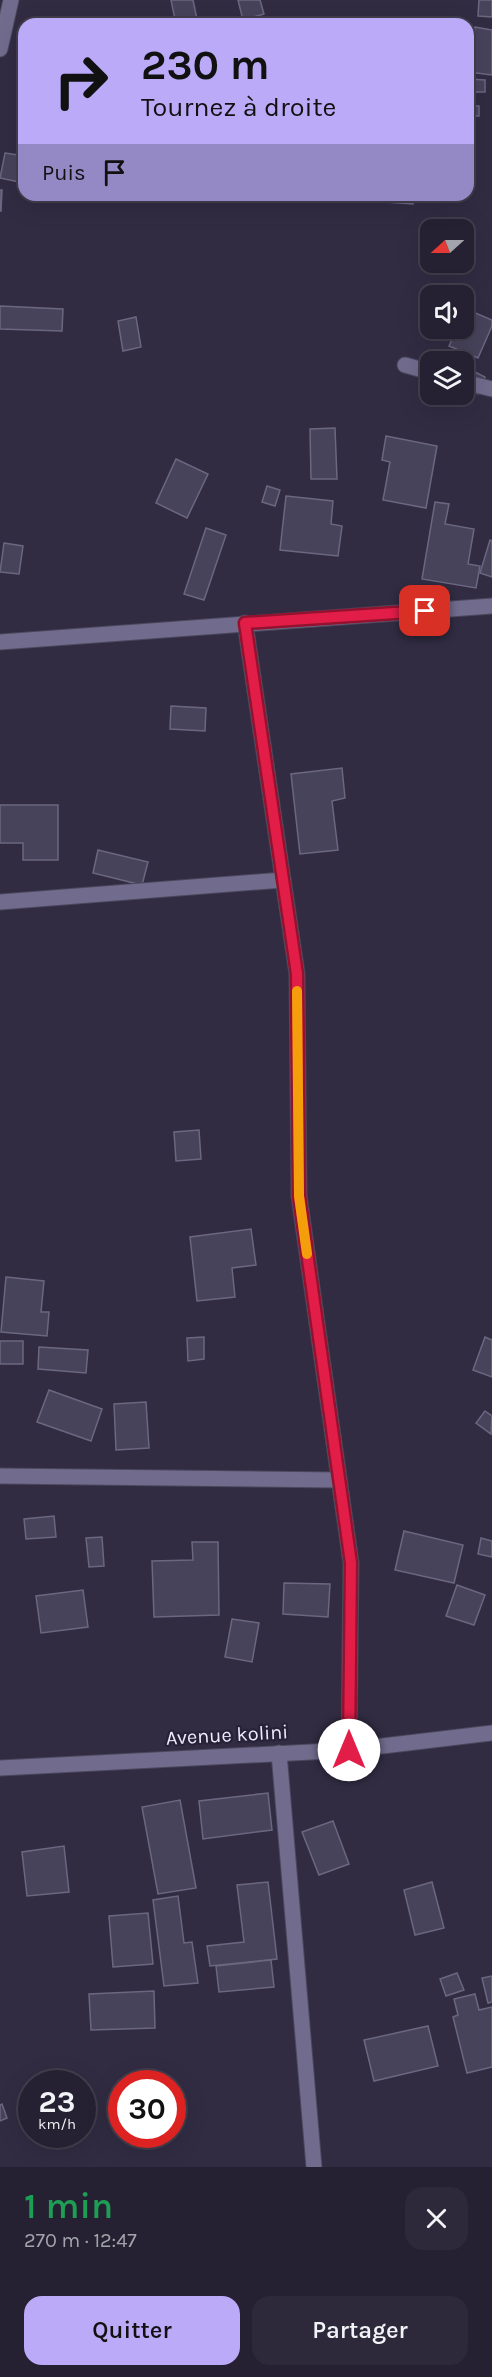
<!DOCTYPE html>
<html lang="fr">
<meta charset="utf-8">
<style>
body{margin:0;font-family:Karla,sans-serif;background:#2d293a;color:#f1f3f6;height:100vh;display:flex;flex-direction:column;font-size:22px;white-space:nowrap}
*{box-sizing:border-box;margin:0}
p{font-size:20px;color:#a3a3ac}
.icon{flex:none;width:33px;height:33px;fill:none;stroke:currentColor;stroke-width:2;stroke-linecap:round;stroke-linejoin:round}
.map{position:relative;height:2167px;overflow:hidden}
.sheet{display:flex;flex-direction:column;background:#252132;flex:1}
.sheet>*{flex:none}
.top-card{position:absolute;left:18px;top:18px;width:456px;height:183px;border-radius:18px;box-shadow:0 6px 24px #0002,0 0 0 2px #423e4d;background:#baaaf7;color:#111;overflow:hidden}
.needle{width:39px;rotate:249deg}
.controls{position:absolute;left:420px;top:219px;display:grid;gap:12px}
.controls a{display:grid;place-items:center;width:54px;height:54px;border-radius:12px;background:#252132;box-shadow:0 6px 24px #0002,0 0 0 2px #423e4d;font-size:30px}
.speed{position:absolute;left:18px;top:2070px;display:flex;gap:12px;font-size:30px;font-weight:700;text-align:center}
.speed>*{display:grid;place-content:center;width:78px;height:78px;border-radius:50%;background:#252132;box-shadow:0 6px 24px #0002,0 0 0 2px #423e4d;line-height:1}
.speed small{font-size:15px;font-weight:400}
.speed .limit{border:9px solid #d22;background:#fff;color:#111}
.pin{position:absolute;display:grid;place-items:center;width:51px;height:51px;color:#fff;margin:-26px;border-radius:12px;box-shadow:0 3px 9px #0006}
.me{position:absolute;width:66px;margin:-33px;rotate:0deg;stroke-linejoin:round;filter:drop-shadow(0 0 4px #0008)}
.turn{display:flex;align-items:center;gap:21px;height:126px;padding:0 24px;font-size:27px}
.turn .icon{width:78px;height:78px;stroke-width:2.5}
.turn b{display:block;font-size:42px;line-height:51px}
.then{display:flex;align-items:center;height:57px;padding:0 24px;background:#0003;gap:12px;font-size:22px}
.round{display:grid;place-items:center;flex:none;width:63px;height:63px;border-radius:18px;background:#2d293a}
.summary{display:flex;align-items:center;justify-content:space-between;height:102px;padding:0 24px}
h1{font-size:36px;font-weight:600;line-height:45px;color:#1e9e55}
.cta{display:flex;gap:12px;margin-top:auto;padding:12px 24px}
.cta a{flex:1;height:69px;border-radius:18px;background:#baaaf7;color:#111;font-size:24px;font-weight:600;line-height:69px;text-align:center}
.cta a+a{background:#2d293a;color:#f1f3f6}
.map>svg:first-child{display:block}
.building{fill:#47435b;stroke:#6c6781;stroke-width:1.5}
.lines{fill:none;stroke-linecap:round;stroke-linejoin:round}
.minor-casing{stroke:#4b475c;stroke-width:17}
.minor{stroke:#716b8d;stroke-width:15}
.route-casing{stroke:#92132f;stroke-width:15}
.route{stroke:#e11d48;stroke-width:10}
.slow{stroke:#f59e0b;stroke-width:10}
.labels{text-anchor:middle;dominant-baseline:central;stroke-width:4.5;stroke-linejoin:round;paint-order:stroke}
.street-label{font-size:20px;fill:#edebfa;stroke:#272238}
</style>
<div class="map">
<svg width="492" height="2167" viewBox="0 0 492 2167">
<rect width="100%" height="100%" fill="#312c42"/>
<g class="building">
<polygon points="171,0 193,0 198,24 176,24"/>
<polygon points="238,0 260,0 264,14 243,20"/>
<polygon points="479,0 492,0 492,17 478,16"/>
<polygon points="475,27 492,30 492,75 469,72"/>
<polygon points="469,79 485,80 485,92 469,92"/>
<rect x="469" y="106" width="10" height="10"/>
<polygon points="5,153 24,156 24,183 0,178"/>
<polygon points="0,190 2,190 1,211 0,211"/>
<polygon points="386,195 413,195 413,204 386,202"/>
<polygon points="0,306 63,309 62,331 0,329"/>
<polygon points="466,309 492,320 492,326 478,358 449,346 457,328 464,328"/>
<polygon points="136,317 141,347 123,351 118,321"/>
<polygon points="475,372 485,377 478,394 467,389"/>
<polygon points="335,428 337,479 311,479 310,429"/>
<polygon points="386,436 437,446 426,508 383,500 390,462 382,460"/>
<polygon points="176,459 208,474 187,518 156,503"/>
<polygon points="267,486 280,490 275,506 262,502"/>
<polygon points="286,496 333,501 331,524 342,526 338,556 280,550"/>
<polygon points="435,502 449,504 445,524 474,529 468,564 480,566 476,588 422,579"/>
<polygon points="206,528 226,535 204,600 184,594"/>
<polygon points="490,540 492,541 492,577 480,573"/>
<polygon points="4,543 23,546 19,574 0,572"/>
<polygon points="171,706 206,708 205,731 170,729"/>
<polygon points="342,768 345,798 332,801 338,850 300,854 291,774"/>
<polygon points="0,805 58,805 58,860 23,860 23,843 0,843"/>
<polygon points="98,850 148,862 142,885 93,873"/>
<polygon points="199,1130 201,1159 176,1161 174,1132"/>
<polygon points="251,1229 256,1265 232,1268 235,1297 197,1301 190,1237"/>
<polygon points="6,1277 44,1281 41,1312 49,1312 47,1336 1,1332"/>
<polygon points="204,1337 204,1359 188,1361 187,1338"/>
<polygon points="485,1337 492,1340 492,1377 473,1370"/>
<rect x="0" y="1341" width="23" height="23"/>
<polygon points="39,1347 88,1350 86,1373 38,1369"/>
<polygon points="49,1390 102,1409 91,1441 37,1422"/>
<polygon points="146,1402 149,1448 116,1450 114,1404"/>
<polygon points="485,1411 492,1416 491,1434 476,1423"/>
<polygon points="54,1516 56,1537 26,1539 24,1519"/>
<polygon points="404,1531 463,1545 454,1583 395,1570"/>
<polygon points="102,1537 104,1566 89,1567 86,1538"/>
<polygon points="481,1538 492,1541 492,1557 478,1554"/>
<polygon points="192,1542 218,1542 219,1615 154,1617 152,1561 193,1560"/>
<polygon points="284,1583 330,1584 328,1617 283,1614"/>
<polygon points="457,1585 485,1595 474,1625 446,1616"/>
<polygon points="83,1590 88,1627 41,1633 36,1596"/>
<polygon points="232,1619 259,1623 252,1662 225,1657"/>
<polygon points="268,1793 272,1830 203,1839 199,1801"/>
<polygon points="180,1800 196,1888 158,1894 142,1807"/>
<polygon points="333,1821 349,1864 319,1875 302,1832"/>
<polygon points="64,1846 69,1892 27,1896 22,1852"/>
<polygon points="268,1882 277,1959 210,1966 207,1946 244,1942 237,1885"/>
<polygon points="432,1882 444,1928 415,1935 404,1890"/>
<polygon points="178,1896 184,1943 192,1942 198,1983 164,1986 153,1900"/>
<polygon points="148,1913 153,1964 113,1967 109,1916"/>
<polygon points="271,1960 274,1987 219,1992 216,1966"/>
<polygon points="457,1973 464,1990 446,1996 440,1979"/>
<polygon points="492,1976 492,2002 488,2003 482,1978"/>
<polygon points="154,1991 155,2028 91,2030 89,1994"/>
<polygon points="475,1994 479,2010 492,2007 492,2067 467,2073 453,2017 458,2015 454,1999"/>
<polygon points="428,2026 438,2066 374,2081 364,2040"/>
<polygon points="2,2104 7,2118 0,2121 0,2105"/>
</g>
<g class="lines">
<defs>
<g id="minor">
<polyline points="0,49 11,0"/>
<polyline points="405,365 430,372"/>
<polyline points="464,382 492,389"/>
<polyline points="245,623 297,974 299,1196 351,1563 349,1750"/>
<polyline points="0,642 492,606"/>
<polyline points="0,902 283,880"/>
<polyline points="0,1476 338,1480"/>
<polyline points="279,1753 314,2167"/>
<polyline points="0,1768 349,1750 492,1733"/>
</g>
</defs>
<use href="#minor" class="minor-casing"/>
<use href="#minor" class="minor"/>
</g>
<g class="lines">
<defs>
<polyline id="route" points="349,1750 351,1563 299,1196 297,974 245,623 425,611"/>
</defs>
<use href="#route" class="route-casing"/>
<use href="#route" class="route"/>
<polyline class="slow" points="297,991 299,1196 307,1254"/>
</g>
<g class="labels">
<g class="street-label">
<text transform="translate(227 1735) rotate(-3)">Avenue kolini</text>
</g>
</g>
</svg>
<div class="controls">
<a><svg class="needle" viewBox="-14 -14 28 28"><path d="M0-13l5 13h-10z" fill="#e53935"/><path d="M0 13l5-13h-10z" fill="#a3a3ac"/></svg></a>
<a><svg class="icon" aria-label="sound" viewBox="0 0 24 24"><path d="M4 9h4l5-4v14l-5-4H4zM17 9q2 3 0 6"/></svg></a>
<a><svg class="icon" aria-label="layers" viewBox="0 0 24 24"><path d="M12 4l9 5-9 5-9-5zM3 14l9 5 9-5"/></svg></a>
</div>
<div class="speed"><div>23<small>km/h</small></div><div class="limit">30</div></div>
<div class="pin" style="left:425px;top:611px;background:#d93025"><svg class="icon" aria-label="arrive" viewBox="0 0 24 24"><path d="M6 21V4h12l-3 4 3 4H6"/></svg></div>
<svg class="me" style="left:349px;top:1750px" viewBox="-20 -20 40 40"><circle r="19" fill="#fff"/><path d="M0-13L10 11 0 6-10 11z" fill="#e11d48"/></svg>
<div class="top-card">
<div class="turn"><svg class="icon" aria-label="right" viewBox="0 0 24 24"><path d="M7 20v-9h11M14 6l5 5-5 5"/></svg><div><b>230 m</b>Tournez à droite</div></div>
<div class="then">Puis<svg class="icon" aria-label="arrive" viewBox="0 0 24 24"><path d="M6 21V4h12l-3 4 3 4H6"/></svg></div>
</div>
</div>
<section class="sheet">
<div class="summary"><div><h1>1 min</h1><p>270 m · 12:47</p></div><a class="round"><svg class="icon" aria-label="close" viewBox="0 0 24 24"><path d="M6 6l12 12M18 6L6 18"/></svg></a></div>
<div class="cta"><a>Quitter</a><a>Partager</a></div>
</section>
